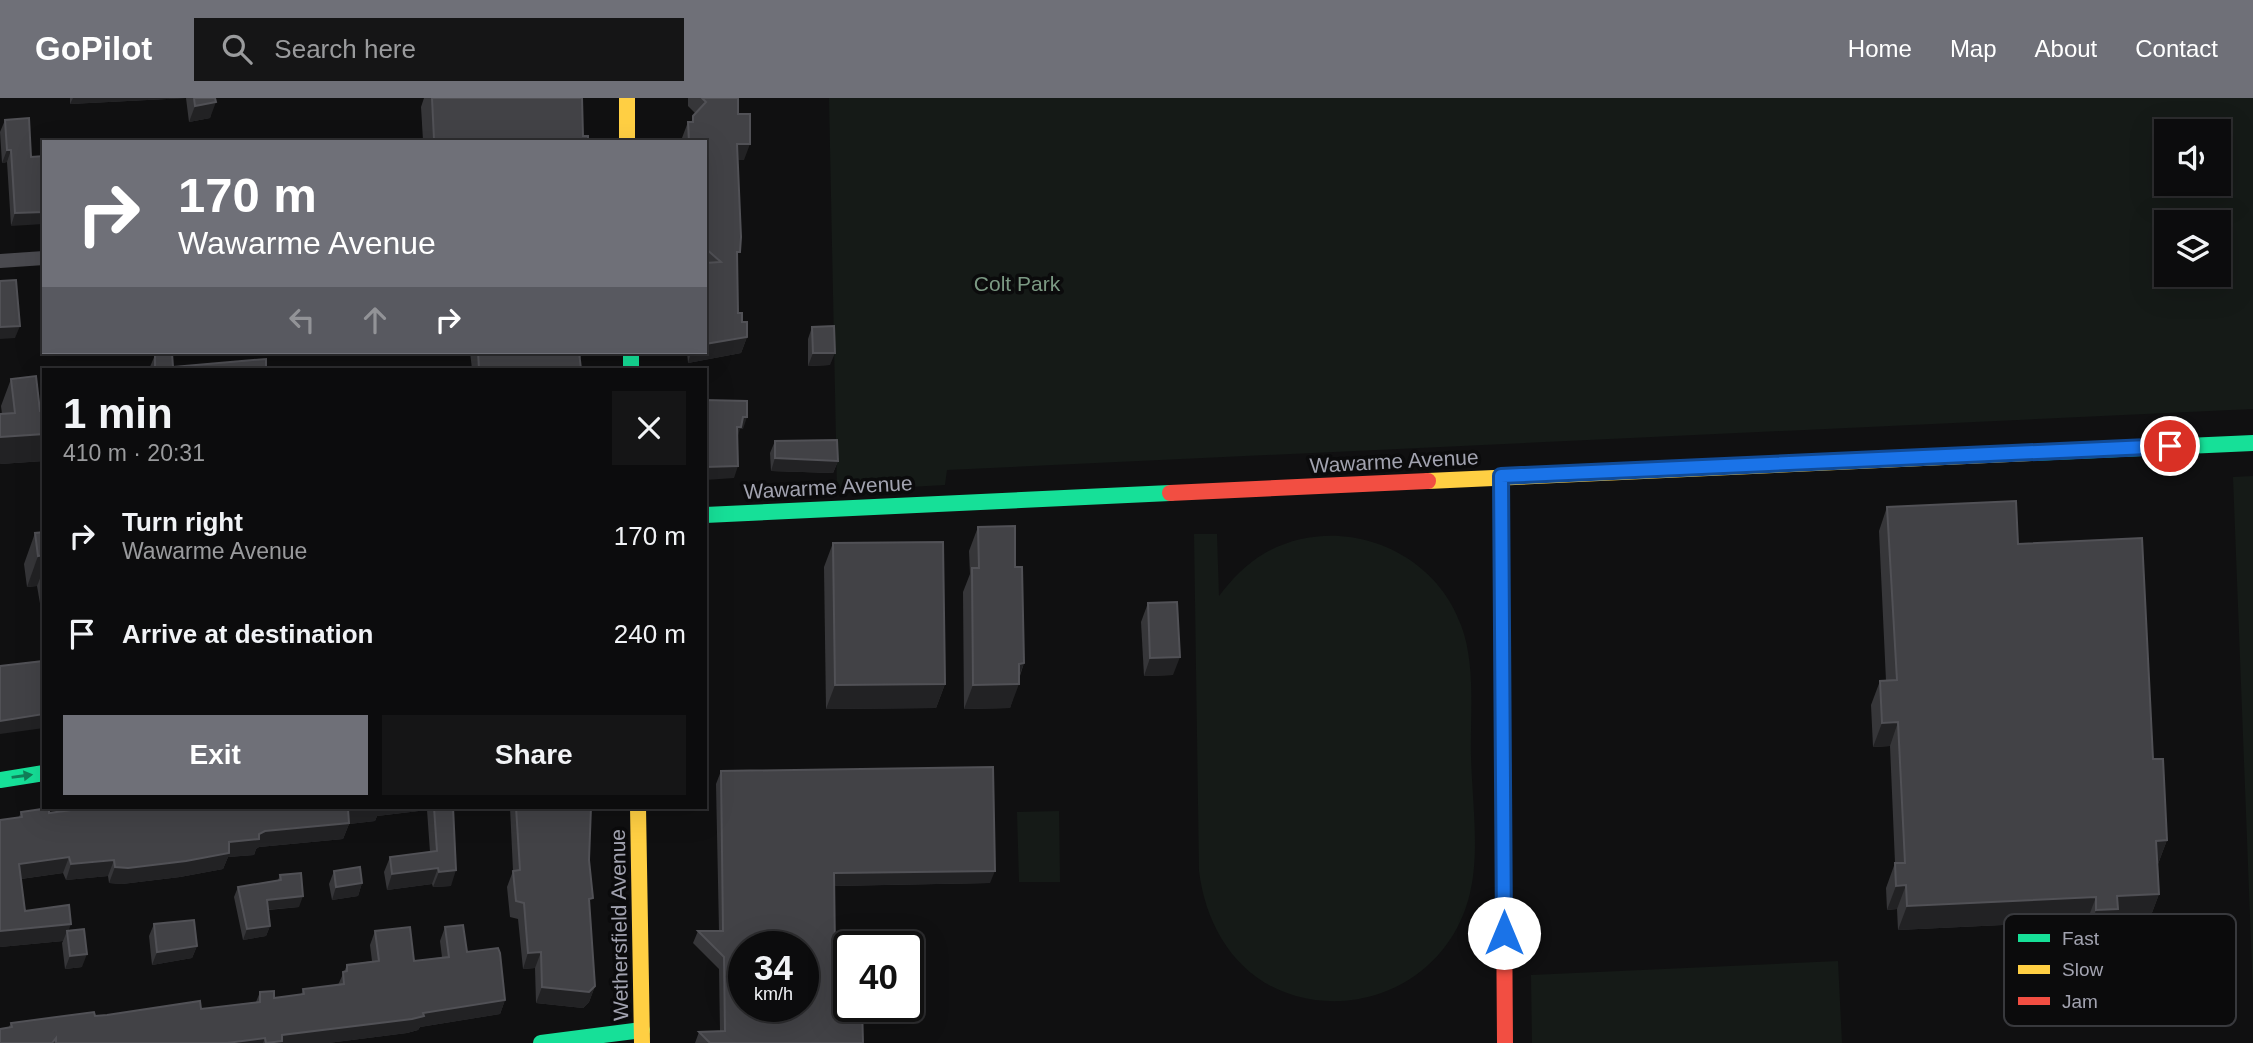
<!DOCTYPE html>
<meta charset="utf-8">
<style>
body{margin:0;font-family:Arial,sans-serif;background:#151516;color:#f1f3f6;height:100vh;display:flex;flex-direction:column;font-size:26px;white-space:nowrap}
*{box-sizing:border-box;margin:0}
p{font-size:23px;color:#9a9b9d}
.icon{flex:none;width:38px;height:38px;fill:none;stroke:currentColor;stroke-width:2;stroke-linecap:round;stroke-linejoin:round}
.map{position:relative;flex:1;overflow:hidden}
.side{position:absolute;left:42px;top:270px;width:665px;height:441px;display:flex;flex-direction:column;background:#0c0c0d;border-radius:0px;box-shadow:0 7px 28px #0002,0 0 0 2px #2c2c2e}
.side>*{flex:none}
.banner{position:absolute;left:42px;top:42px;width:665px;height:214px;border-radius:0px;box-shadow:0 7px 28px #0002,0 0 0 2px #2c2c2e;background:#6f7078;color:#fff;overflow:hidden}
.fabs{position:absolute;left:2154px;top:21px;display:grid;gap:14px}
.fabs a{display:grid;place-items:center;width:77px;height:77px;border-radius:0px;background:#0c0c0d;box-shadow:0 7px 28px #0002,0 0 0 2px #2c2c2e;font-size:35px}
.speed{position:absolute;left:728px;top:833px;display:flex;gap:14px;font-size:35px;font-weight:700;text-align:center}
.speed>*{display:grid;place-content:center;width:91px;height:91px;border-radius:50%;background:#0c0c0d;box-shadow:0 7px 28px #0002,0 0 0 2px #2c2c2e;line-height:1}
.speed small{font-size:18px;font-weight:400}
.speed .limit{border:4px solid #111;border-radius:10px;background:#fff;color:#111}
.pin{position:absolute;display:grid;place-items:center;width:60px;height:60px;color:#fff;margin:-30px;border:4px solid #fff;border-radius:50%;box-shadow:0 2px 7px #0007}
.me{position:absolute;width:77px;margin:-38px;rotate:0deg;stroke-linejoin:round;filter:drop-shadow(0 0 5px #0008)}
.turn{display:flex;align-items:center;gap:24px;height:147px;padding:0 21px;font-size:32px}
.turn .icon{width:91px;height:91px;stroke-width:2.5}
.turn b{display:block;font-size:49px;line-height:60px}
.lanes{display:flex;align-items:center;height:66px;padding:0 21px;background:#0003;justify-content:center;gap:35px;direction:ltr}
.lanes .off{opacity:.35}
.round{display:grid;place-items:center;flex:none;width:74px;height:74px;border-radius:0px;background:#151516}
.headline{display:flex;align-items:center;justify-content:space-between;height:119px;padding:0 21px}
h1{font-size:42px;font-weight:800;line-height:52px}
.action{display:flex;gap:14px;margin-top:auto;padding:14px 21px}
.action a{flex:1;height:80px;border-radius:0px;background:#6f7078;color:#fff;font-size:28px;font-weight:800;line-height:80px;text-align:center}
.action a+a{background:#151516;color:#f1f3f6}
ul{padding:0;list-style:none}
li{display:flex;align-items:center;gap:21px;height:98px;padding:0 21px}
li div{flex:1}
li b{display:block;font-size:26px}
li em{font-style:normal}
header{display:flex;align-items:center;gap:42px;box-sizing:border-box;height:98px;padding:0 35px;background:#6f7078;color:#fff}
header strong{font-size:33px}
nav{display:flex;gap:38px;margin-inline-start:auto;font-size:24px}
.search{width:490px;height:63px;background:#151516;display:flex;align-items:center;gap:18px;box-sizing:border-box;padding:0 24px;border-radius:0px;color:#9a9b9d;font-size:26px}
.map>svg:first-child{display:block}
.green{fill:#151a17;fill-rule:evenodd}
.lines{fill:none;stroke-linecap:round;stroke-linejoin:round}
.street{stroke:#4a4a4f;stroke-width:14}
.fast{stroke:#16e098;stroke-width:16}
.slow{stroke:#ffcf43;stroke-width:16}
.jam{stroke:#f24e42;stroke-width:16}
.wall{fill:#363639}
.shaded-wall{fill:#222224}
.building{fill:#424246;stroke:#515156;stroke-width:2;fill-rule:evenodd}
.oneway{fill:#118059}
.route-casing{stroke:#114b97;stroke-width:18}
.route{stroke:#1a73e8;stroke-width:12}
.labels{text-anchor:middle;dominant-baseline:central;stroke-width:7;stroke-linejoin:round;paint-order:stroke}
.park-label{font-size:21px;fill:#7b9983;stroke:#0b0b0c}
.street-label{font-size:21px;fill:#a2a3b0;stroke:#0b0b0c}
.key{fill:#0b0b0c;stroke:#38393d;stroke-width:2}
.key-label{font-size:19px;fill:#a2a3b0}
</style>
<header>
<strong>GoPilot</strong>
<div class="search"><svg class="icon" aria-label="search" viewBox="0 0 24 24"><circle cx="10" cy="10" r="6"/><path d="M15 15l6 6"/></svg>Search here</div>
<nav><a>Home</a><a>Map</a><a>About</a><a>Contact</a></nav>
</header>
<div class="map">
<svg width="2253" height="945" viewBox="0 0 2253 945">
<rect width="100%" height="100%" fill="#101011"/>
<g class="green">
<path d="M829,0h1424v311l-1306,61 -2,15 -108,6zM2166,33h53v53h-53zM2166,124h53v53h-53z"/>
<polygon points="2253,378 2253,896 2233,379"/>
<path d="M1194,436h23l2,62c13,-17 27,-32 46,-43 72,-41 168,-6 196,72 15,40 9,89 10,131 1,44 9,95 -1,137 -18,79 -97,124 -174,103 -58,-16 -90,-68 -97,-125z"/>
<polygon points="1059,713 1060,784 1019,784 1017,714"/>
<polygon points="1838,863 1842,945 1532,945 1531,877"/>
</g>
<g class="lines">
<polyline class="street" points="0,163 44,160"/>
<g class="fast">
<polyline points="631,254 631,271"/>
<polyline points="2031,355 2253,345"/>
<polyline points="705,417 1170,395"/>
<polyline points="0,682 44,675"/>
<polyline points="541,945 642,932"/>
</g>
<g class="slow">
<polyline points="627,0 627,44"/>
<polyline points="1501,378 1503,659"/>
<polyline points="1428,383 2031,355"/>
<polyline points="638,709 642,945"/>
</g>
<g class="jam">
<polyline points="1170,395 1428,383"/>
<polyline points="1503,659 1505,945"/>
</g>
</g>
<g class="wall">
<polygon points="70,0 215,0 210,20 189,24 186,0 70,6"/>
<polygon points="424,0 582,0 583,38 423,42 421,9"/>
<polygon points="688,0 738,0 738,16 744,62 738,62 738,215 747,239 741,255 688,265 687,254 705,254 705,44 683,44 682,40 688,24 691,24 696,16 688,8"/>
<polygon points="5,22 31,59 44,58 11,128 7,64 2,65 0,34"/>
<polygon points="812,229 830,267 808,268 808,241"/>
<polygon points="470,254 582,254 580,261 581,271 472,271"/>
<polygon points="155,257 173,269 266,271 149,271"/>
<polygon points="11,281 40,313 44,313 44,363 0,366 2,316 1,308"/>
<polygon points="775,343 838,363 833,375 771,373 770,355"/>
<polygon points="1887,409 2018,446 2153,661 2167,742 2158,766 2159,796 2150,820 2114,822 2109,835 2088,836 2087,823 1898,832 1897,811 1887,812 1886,790 1895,765 1890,648 1873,649 1871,607 1880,583 1886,583 1879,433"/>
<polygon points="978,429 1015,469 1024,565 1010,610 964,611 963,494 970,476 969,453"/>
<polygon points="44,434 44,522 43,523 37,488 27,489 24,466 35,435"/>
<polygon points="833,445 945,586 936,610 826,611 824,469"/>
<polygon points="1148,505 1173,577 1144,578 1141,524"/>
<polygon points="721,673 990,785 834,788 835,852 863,945 695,945 699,934 720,933 719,871 693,845 698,833 719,833 716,686"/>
<polygon points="93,709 453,709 451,788 433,789 432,786 387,792 384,774 390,759 430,754 427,712 377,718 375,723 349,726 343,741 259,749 256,751 254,757 228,759 223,771 180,779 122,786 109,785 108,778 66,782 63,775 21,781 25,813 69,833 82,869 65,871 62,845 63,843 0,849 19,719 21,714 49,715"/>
<polygon points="510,709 591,709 589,762 589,811 595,888 589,904 583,910 536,905 535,870 523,871 518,821 510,819 507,789 513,773"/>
<polygon points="334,773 362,785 358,798 332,802 329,786"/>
<polygon points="280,777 299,809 268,812 270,828 266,838 243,842 234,799 238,789 278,782"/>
<polygon points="154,826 197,848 192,860 152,867 149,838"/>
<polygon points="445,829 467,854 505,902 500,916 420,929 418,932 407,935 328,945 0,945 11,925 201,911 256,904 260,894 274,900 301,897 303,891 338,887 347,867 372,863 370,847 375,833 414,863 442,859 440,843"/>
</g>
<g class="shaded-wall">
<polygon points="73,0 186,0 70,6"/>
<polygon points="216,4 210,20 189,24 195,8"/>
<polygon points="737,46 750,46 744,62 731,62"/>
<polygon points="7,52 11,52 7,64 2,65"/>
<polygon points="44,114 44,126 11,128 15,115"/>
<polygon points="20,228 15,240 0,241 0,229"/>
<polygon points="747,239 741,255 688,265 691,254 705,254 705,246"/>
<polygon points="813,255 835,255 830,267 808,268"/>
<polygon points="743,319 747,319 743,331 740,331 737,341 737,329"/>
<polygon points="44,336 44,363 0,366 0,339"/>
<polygon points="775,360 838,363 833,375 771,373"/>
<polygon points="738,368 734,380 705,382 705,369"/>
<polygon points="44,457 44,470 37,488 27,489 38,458"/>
<polygon points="1180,559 1173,577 1144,578 1150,560"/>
<polygon points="1024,565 1016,586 1019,586 1010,610 964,611 973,587 1019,566"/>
<polygon points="945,586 936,610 826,611 835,587"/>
<polygon points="44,616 44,630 0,636 0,623"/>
<polygon points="1898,624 1890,648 1873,649 1882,625"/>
<polygon points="367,709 429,709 427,712 377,718 375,723 349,726 343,741 259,749 256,751 254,757 228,759 223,771 180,779 122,786 109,785 115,769 229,744 259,736 265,733 348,711"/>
<polygon points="2167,742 2158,766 2156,743"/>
<polygon points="69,759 63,775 13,782 19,766"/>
<polygon points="114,762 108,778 66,782 71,766"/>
<polygon points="438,770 432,786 387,792 392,776"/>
<polygon points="456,772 451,788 433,789 439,774"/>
<polygon points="995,773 990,785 829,788 834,775"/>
<polygon points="362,785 358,798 332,802 336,789"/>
<polygon points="1906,787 1897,811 1887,812 1896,788"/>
<polygon points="2159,796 2150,820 2114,822 2109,835 2088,836 2096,812 2117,798"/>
<polygon points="303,798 299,809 263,812 267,802"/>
<polygon points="2096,799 2087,823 1898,832 1907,808"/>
<polygon points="71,826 67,837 67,833 63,843 0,849 0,833"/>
<polygon points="270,828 266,838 243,842 247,831"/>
<polygon points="197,848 192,860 152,867 157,854"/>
<polygon points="541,854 535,870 523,871 528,855"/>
<polygon points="87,856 82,869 65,871 70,858"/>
<polygon points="595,888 589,904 583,910 536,905 542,889"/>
<polygon points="505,902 500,916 420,929 418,932 407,935 328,945 266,945 282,937"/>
<polygon points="265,940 263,945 227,945"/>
</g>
<g class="building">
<polygon points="194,0 215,0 216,4 195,8"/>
<polygon points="432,0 582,0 583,38 588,38 588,44 407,44 434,41"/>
<polygon points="702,0 738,0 738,16 750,16 750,46 737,46 741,139 740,154 737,154 738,215 742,215 742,224 747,224 747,239 705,246 705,165 721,164 705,150 705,44 689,44 688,24 693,24 693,18 706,4"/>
<polygon points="29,20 31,59 44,58 44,114 15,115 11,52 7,52 5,22"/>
<polygon points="259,41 260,44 242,44 242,42"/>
<polygon points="16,182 20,228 0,229 0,183"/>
<polygon points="834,228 835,255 813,255 812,229"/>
<polygon points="478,254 579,254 581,271 479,271"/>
<polygon points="172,255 173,269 266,261 266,271 155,271 155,257"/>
<polygon points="36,278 40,313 44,313 44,336 0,339 0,316 15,315 11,281"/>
<polygon points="705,302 747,303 747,319 743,319 741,329 737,329 738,368 705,369"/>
<polygon points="837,342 838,363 775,360 775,343"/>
<polygon points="2016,403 2018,446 2142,440 2153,661 2163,661 2167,742 2156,743 2159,796 2117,798 2118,811 2096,812 2096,799 1907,808 1906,787 1896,788 1895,765 1905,765 1898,624 1882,625 1880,583 1897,582 1887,409"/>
<polygon points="1015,428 1015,469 1022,469 1024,565 1019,566 1019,586 973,587 972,470 979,470 978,429"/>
<polygon points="44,434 44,457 38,458 35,435"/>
<polygon points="943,444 945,586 835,587 833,445"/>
<polygon points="1177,504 1180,559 1150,560 1148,505"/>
<polygon points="44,561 44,616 0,623 0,568 43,563"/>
<path d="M993,669l2,104 -161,2 1,77h14v56h13l1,37h-153l-11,-11 26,-1 -1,-74 -26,-26h25l-2,-160zM744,849h59v59h-59z"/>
<polygon points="93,709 367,709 348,711 349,725 265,733 259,736 259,741 229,744 229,755 186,763 128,770 115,769 114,762 71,766 69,759 19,766 25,813 69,807 71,826 0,833 0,722 22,719 21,714 49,710 49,715"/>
<polygon points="434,709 453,709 456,772 439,774 438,770 392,776 390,759 437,753"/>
<polygon points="516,709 591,709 589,762 593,800 589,801 595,888 589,894 542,889 541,854 528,855 524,805 516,803 513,773 520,772"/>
<polygon points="360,769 362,785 336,789 334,773"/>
<polygon points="301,775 303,798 267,802 270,828 247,831 238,789 281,782 280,777"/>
<polygon points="194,822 197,848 157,854 154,826"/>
<polygon points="463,827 467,854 498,850 500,855 505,902 423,915 424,918 412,921 282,937 282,943 266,945 265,940 227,945 56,945 56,940 52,945 0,945 0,931 12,929 11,925 94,914 95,918 107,917 200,903 201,911 260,904 260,894 274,893 274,900 304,896 303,891 344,886 343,874 347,873 347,867 379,863 375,833 410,829 414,863 449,859 445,829"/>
<polygon points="84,831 87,856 70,858 67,833"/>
</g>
<defs><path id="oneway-solid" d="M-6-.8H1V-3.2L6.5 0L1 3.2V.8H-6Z" transform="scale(1.75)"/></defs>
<use class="oneway" href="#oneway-solid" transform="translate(22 678) rotate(-8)"/>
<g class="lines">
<defs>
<polyline id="route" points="1504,835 1501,378 2170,348"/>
</defs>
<use href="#route" class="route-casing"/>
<use href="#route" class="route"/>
</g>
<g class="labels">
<g class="park-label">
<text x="1017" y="185">Colt Park</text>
</g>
<g class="street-label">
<text transform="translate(1394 363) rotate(-3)">Wawarme Avenue</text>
<text transform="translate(828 389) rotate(-3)">Wawarme Avenue</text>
<text transform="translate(619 827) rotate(-91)">Wethersfield Avenue</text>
</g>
</g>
<rect x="2004" y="816" width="232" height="112" rx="10" class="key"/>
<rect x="2018" y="836" width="32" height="8" fill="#16e098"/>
<rect x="2018" y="867" width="32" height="9" fill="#ffcf43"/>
<rect x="2018" y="899" width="32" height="8" fill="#f24e42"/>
<g class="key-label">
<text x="2062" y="847">Fast</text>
<text x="2062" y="878">Slow</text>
<text x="2062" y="910">Jam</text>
</g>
</svg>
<div class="fabs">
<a><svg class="icon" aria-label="sound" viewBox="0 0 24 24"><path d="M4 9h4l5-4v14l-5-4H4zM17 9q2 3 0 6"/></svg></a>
<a><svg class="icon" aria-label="layers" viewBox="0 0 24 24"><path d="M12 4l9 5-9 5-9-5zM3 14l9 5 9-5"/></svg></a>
</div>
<div class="speed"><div>34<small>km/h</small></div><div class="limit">40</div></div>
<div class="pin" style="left:2170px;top:348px;background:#d93025"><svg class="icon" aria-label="arrive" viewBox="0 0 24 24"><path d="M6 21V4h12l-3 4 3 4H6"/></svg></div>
<svg class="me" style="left:1504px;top:835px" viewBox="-20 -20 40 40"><circle r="19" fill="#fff"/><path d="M0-13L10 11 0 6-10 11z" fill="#1a73e8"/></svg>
<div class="banner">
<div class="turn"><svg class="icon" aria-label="right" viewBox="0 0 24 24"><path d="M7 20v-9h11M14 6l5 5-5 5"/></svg><div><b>170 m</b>Wawarme Avenue</div></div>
<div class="lanes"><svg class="icon off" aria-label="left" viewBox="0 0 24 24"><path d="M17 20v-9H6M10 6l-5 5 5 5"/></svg><svg class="icon off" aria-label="ahead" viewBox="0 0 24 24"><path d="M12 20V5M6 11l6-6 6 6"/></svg><svg class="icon" aria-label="right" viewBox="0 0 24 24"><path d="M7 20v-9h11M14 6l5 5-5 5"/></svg></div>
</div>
<section class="side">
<div class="headline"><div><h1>1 min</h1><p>410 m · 20:31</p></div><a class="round"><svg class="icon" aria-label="close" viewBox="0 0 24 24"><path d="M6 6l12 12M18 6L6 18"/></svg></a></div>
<ul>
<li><svg class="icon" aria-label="right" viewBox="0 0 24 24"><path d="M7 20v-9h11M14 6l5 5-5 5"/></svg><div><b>Turn right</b><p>Wawarme Avenue</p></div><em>170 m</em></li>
<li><svg class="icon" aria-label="arrive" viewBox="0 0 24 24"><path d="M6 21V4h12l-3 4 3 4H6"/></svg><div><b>Arrive at destination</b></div><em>240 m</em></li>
</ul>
<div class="action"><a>Exit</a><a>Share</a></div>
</section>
</div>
